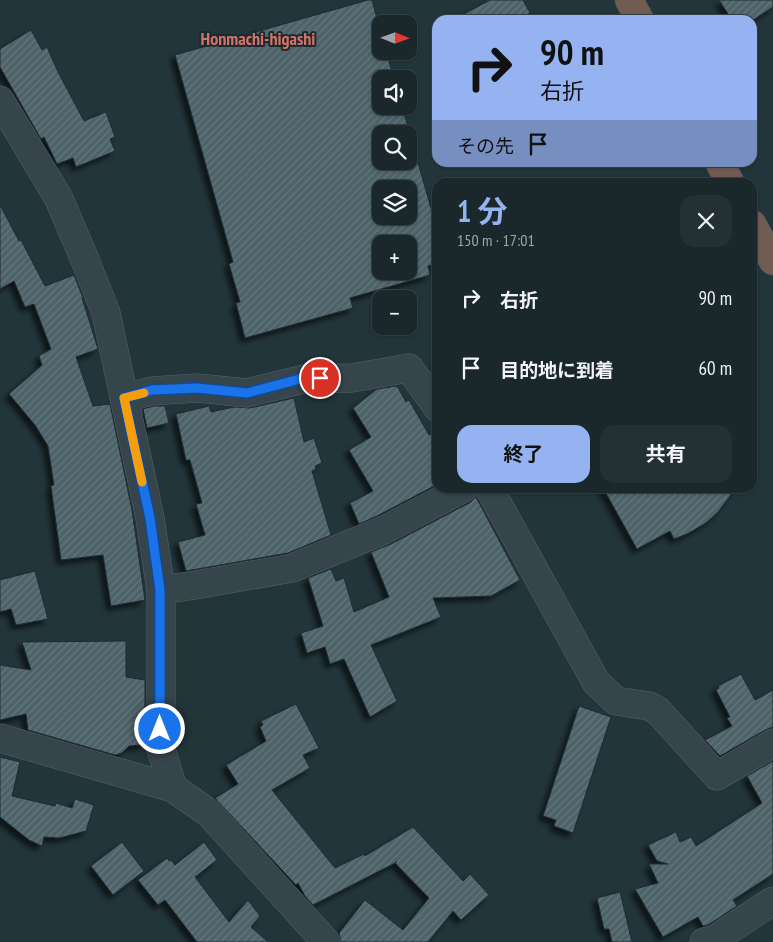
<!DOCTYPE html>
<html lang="ja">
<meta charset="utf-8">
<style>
body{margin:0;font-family:"PT Sans Narrow","Noto Sans JP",sans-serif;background:#233034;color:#f1f3f6;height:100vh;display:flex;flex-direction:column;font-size:19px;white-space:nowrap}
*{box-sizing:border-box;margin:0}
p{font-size:16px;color:#9fa6a9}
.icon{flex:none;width:28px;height:28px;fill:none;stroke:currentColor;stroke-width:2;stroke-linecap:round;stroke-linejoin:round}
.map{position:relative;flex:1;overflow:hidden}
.sheet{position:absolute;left:432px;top:178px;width:325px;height:315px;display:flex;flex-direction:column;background:#1a282c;border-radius:15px;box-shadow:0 1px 4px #0004,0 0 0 1px #384448}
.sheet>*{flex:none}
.banner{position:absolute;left:432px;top:15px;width:325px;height:152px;border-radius:15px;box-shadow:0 1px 4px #0004,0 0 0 1px #384448;background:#95b2f1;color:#111;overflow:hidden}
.needle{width:32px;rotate:91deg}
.buttons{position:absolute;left:372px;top:15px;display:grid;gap:10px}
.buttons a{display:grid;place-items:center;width:45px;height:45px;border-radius:10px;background:#1a282c;box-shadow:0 1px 4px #0004,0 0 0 1px #384448;font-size:25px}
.pin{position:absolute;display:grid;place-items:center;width:42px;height:42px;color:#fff;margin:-21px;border:2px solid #fff;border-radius:50%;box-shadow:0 1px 5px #0007}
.me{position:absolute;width:55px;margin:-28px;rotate:0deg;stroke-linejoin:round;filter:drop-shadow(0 0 4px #0008)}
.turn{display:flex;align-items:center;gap:18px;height:105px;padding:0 25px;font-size:22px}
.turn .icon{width:65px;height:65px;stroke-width:2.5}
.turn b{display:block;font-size:35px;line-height:42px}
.then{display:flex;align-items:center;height:48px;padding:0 25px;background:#0003;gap:10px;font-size:19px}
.round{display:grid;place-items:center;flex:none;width:52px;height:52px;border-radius:15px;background:#233034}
.headline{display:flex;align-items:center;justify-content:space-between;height:85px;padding:0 25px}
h1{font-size:30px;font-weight:700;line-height:38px;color:#95b2f1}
.action{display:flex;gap:10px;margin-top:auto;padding:10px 25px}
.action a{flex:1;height:58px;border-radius:15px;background:#95b2f1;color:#111;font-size:20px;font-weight:700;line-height:58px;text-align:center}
.action a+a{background:#233034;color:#f1f3f6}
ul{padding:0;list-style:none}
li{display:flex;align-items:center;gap:15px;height:70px;padding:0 25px}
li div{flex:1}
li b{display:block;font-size:19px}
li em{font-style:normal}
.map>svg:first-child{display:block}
.building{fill:url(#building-hatch);stroke:#1d2c32;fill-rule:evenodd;filter:url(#shadow)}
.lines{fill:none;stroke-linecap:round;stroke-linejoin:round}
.minor-casing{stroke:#546369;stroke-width:29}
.highway-casing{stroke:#415056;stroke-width:29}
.minor{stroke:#36454b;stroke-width:28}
.highway{stroke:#715c53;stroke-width:28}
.route-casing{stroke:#114b97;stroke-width:12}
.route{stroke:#1a73e8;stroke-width:9}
.slow{stroke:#f59e0b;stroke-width:9}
.labels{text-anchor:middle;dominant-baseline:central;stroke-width:4;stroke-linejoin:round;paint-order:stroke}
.quarter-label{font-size:18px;font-weight:bold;fill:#d77366;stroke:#1b2a30}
</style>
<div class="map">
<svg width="773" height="942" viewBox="0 0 773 942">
<defs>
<pattern id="building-hatch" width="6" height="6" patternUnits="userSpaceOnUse" patternTransform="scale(1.25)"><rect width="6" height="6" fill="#4d6269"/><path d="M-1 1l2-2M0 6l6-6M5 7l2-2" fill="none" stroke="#64777d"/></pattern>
<filter id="shadow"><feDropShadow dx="-4.5" dy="4.5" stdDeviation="2.5" flood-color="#0009"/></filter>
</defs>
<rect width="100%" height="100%" fill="#22353b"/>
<g class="building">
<path d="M368,0h4l9,33v18h5l8,28h-13v27h21l36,127v30l-10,3 2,9 -80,23 3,10 -108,30 -9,-35 4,-1 -11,-38 4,-2 -58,-207zM381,134h28v27h-28zM381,189h28v27h-28zM381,244h28v27h-28z"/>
<polygon points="490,0 523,0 530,13 517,20 453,20"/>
<polygon points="719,0 773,0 773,7 753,20 732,20"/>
<polygon points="31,30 42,50 47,47 58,72 84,121 106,112 115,137 110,139 115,151 76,167 73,158 57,164 44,137 41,139 0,67 0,49"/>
<polygon points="0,205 19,241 21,240 45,286 74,275 83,298 82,298 98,349 76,357 93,406 110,404 132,510 145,600 111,606 103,555 61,560 51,486 54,485 48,446 35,425 9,394 42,365 39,356 51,349 34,304 25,307 14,281 0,289"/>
<polygon points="397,386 406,402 409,400 429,435 438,429 438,484 377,516 359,524 350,503 373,491 349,450 371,437 353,408 377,389"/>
<polygon points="294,398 304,442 314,438 322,463 315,466 316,469 312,471 331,535 288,553 186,571 178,542 205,535 196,504 202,503 190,460 186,460 176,414 209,406 211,412 234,407 250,408"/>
<polygon points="154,406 165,406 169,423 147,428 143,409"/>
<polygon points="603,488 736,488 718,512 706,523 687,534 674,539 670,531 637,549"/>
<polygon points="476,497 520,580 491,596 433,598 441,617 371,645 397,701 370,717 344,659 330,664 325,647 307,653 301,633 323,626 308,578 331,569 336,581 344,578 354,612 389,597 371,552 391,544 471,502"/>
<polygon points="35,571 48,619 16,625 11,609 0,612 0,580"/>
<polygon points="126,641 126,677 145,680 145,741 142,745 129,746 122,753 115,755 28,730 26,714 0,720 0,665 31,670 22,642"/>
<polygon points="741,674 755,700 773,690 773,727 765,730 720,756 705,740 732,726 727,718 730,717 716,690 719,688 718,686"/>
<polygon points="296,704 319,748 303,755 310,768 272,790 335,868 364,854 365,856 413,827 463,881 470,874 489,895 461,920 453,911 428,942 341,942 339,933 365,900 403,930 429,898 395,863 397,862 313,905 305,896 298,883 296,885 215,798 238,784 226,765 266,741 260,727 263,725 261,721"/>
<polygon points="579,706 611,717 573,833 554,826 556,820 543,816"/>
<polygon points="0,757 20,762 12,796 55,806 56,803 72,808 75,799 94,805 86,831 59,838 44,837 42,846 29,840 0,817"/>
<polygon points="773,761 773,874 733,900 737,906 708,925 703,926 698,917 663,937 635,889 658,883 649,864 668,864 657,861 648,845 676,832 680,842 691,837 696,846 762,803 747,776"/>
<polygon points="122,842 144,871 113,895 91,866"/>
<polygon points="204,842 217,860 195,877 229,922 248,900 260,916 251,927 268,942 197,942 165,900 158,905 138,880 167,858 169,861 171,860 175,865"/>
<polygon points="620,892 632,942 612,942 609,929 604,929 597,898"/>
</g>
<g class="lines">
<defs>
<g id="minor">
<polyline points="0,100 59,199 85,260 106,313 150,518 161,590 161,749 173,788"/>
<polyline points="124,398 152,391 197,388 247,393 304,379 352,378 409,368 438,408"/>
<polyline points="489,488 596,682 616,701 649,706 658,711 717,776 773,743"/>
<polyline points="161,590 195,585 292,568 384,530 464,488"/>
<polyline points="0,738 173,788 209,813 326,942"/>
<polyline points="704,942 715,939 773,901"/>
</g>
<g id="highway">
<polyline points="629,0 640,20"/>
<polyline points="719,162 730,182"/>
<polyline points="752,224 773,261"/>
</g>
</defs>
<use href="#minor" class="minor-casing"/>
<use href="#highway" class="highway-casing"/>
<use href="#minor" class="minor"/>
<use href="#highway" class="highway"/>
</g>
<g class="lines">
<defs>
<polyline id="route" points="160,729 160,590 150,518 124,398 152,390 197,388 247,393 304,378 320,378"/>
</defs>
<use href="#route" class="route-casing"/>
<use href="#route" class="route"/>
<polyline class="slow" points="142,482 124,398 144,393"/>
</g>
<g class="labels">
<g class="quarter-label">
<text x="258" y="38">Honmachi-higashi</text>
</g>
</g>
</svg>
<div class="buttons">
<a><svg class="needle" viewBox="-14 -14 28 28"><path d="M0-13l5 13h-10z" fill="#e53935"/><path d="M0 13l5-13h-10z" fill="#9fa6a9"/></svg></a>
<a><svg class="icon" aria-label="sound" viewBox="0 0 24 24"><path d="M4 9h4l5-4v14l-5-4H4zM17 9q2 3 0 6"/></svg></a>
<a><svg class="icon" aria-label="search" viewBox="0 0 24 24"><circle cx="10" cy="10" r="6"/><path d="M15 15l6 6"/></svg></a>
<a><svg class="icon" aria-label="layers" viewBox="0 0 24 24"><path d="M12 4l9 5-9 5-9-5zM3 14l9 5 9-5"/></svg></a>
<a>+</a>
<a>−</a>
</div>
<div class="pin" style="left:320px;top:378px;background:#d93025"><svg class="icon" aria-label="arrive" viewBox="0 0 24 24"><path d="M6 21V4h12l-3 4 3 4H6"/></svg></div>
<svg class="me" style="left:160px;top:729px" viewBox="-20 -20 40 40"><circle r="17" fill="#1a73e8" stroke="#fff" stroke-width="3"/><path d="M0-11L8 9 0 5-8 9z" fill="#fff"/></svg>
<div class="banner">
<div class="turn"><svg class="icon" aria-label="right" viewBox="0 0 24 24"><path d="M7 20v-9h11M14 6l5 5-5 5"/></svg><div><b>90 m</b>右折</div></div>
<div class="then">その先<svg class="icon" aria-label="arrive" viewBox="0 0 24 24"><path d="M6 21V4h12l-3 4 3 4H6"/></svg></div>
</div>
<section class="sheet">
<div class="headline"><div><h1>1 分</h1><p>150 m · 17:01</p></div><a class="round"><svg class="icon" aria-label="close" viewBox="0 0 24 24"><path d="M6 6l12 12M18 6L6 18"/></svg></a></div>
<ul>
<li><svg class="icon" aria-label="right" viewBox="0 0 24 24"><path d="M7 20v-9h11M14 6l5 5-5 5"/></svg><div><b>右折</b></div><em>90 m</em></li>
<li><svg class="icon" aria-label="arrive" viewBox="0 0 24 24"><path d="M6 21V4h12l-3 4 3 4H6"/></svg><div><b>目的地に到着</b></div><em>60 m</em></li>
</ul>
<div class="action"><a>終了</a><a>共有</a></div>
</section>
</div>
